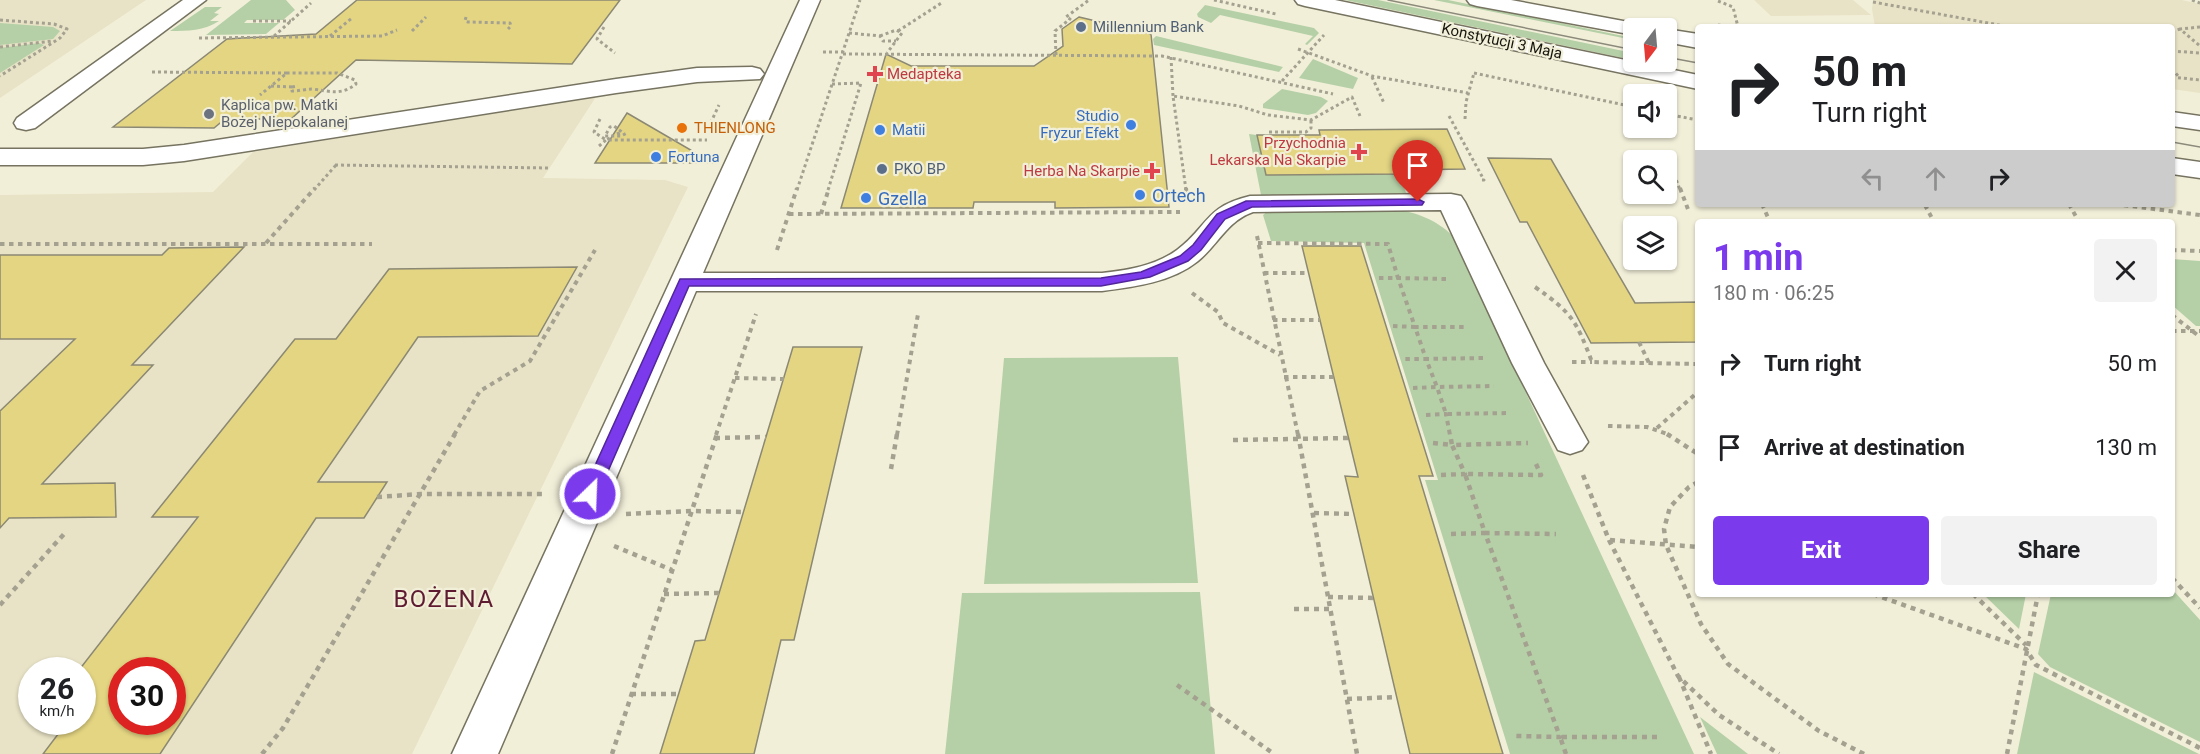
<!DOCTYPE html>
<meta charset="utf-8">
<style>
body{margin:0;font-family:Roboto,sans-serif;background:#f2f2f2;color:#202124;height:100vh;display:flex;flex-direction:column;font-size:22px;white-space:nowrap}
*{box-sizing:border-box;margin:0}
p{font-size:20px;color:#757577}
.icon{flex:none;width:33px;height:33px;fill:none;stroke:currentColor;stroke-width:2;stroke-linecap:round;stroke-linejoin:round}
.map{position:relative;flex:1;overflow:hidden}
.details{position:absolute;left:1695px;top:219px;width:480px;height:378px;display:flex;flex-direction:column;background:#fff;border-radius:6px;box-shadow:0 2px 4px #0004}
.details>*{flex:none}
.top-card{position:absolute;left:1695px;top:24px;width:480px;height:183px;border-radius:6px;box-shadow:0 2px 4px #0004;background:#fff;color:#202124;overflow:hidden}
.needle{width:39px;rotate:196deg}
.controls{position:absolute;left:1623px;top:18px;display:grid;gap:12px}
.controls a{display:grid;place-items:center;width:54px;height:54px;border-radius:6px;background:#fff;box-shadow:0 2px 4px #0004;font-size:30px}
.speed{position:absolute;left:18px;top:657px;display:flex;gap:12px;font-size:30px;font-weight:700;text-align:center}
.speed>*{display:grid;place-content:center;width:78px;height:78px;border-radius:50%;background:#fff;box-shadow:0 2px 4px #0004;line-height:1}
.speed small{font-size:15px;font-weight:400}
.speed .limit{border:9px solid #d22;background:#fff;color:#111}
.pin{position:absolute;display:grid;place-items:center;width:51px;height:51px;color:#fff;margin:-62px -26px;border-radius:50% 50% 50% 0;rotate:-45deg;box-shadow:0 0 6px #0007}
.pin .icon{rotate:45deg}
.me{position:absolute;width:66px;margin:-33px;rotate:24deg;stroke-linejoin:round;filter:drop-shadow(0 0 4px #0008)}
.turn{display:flex;align-items:center;gap:21px;height:126px;padding:0 18px;font-size:27px}
.turn .icon{width:78px;height:78px;stroke-width:2.5}
.turn b{display:block;font-size:42px;line-height:51px}
.lanes{display:flex;align-items:center;height:57px;padding:0 18px;background:#0003;justify-content:center;gap:30px;direction:ltr}
.lanes .off{opacity:.35}
.round{display:grid;place-items:center;flex:none;width:63px;height:63px;border-radius:6px;background:#f2f2f2}
.head{display:flex;align-items:center;justify-content:space-between;height:102px;padding:0 18px}
h1{font-size:36px;font-weight:700;line-height:45px;color:#7c3aed}
.action{display:flex;gap:12px;margin-top:auto;padding:12px 18px}
.action a{flex:1;height:69px;border-radius:6px;background:#7c3aed;color:#fff;font-size:24px;font-weight:700;line-height:69px;text-align:center}
.action a+a{background:#f2f2f2;color:#202124}
ul{padding:0;list-style:none}
li{display:flex;align-items:center;gap:18px;height:84px;padding:0 18px}
li div{flex:1}
li b{display:block;font-size:22px}
li em{font-style:normal}
.map>svg:first-child{display:block}
.built{fill:#e8e3c6;fill-rule:evenodd}
.green{fill:#b5d0a7}
.building{fill:#e4d582;stroke:#8b8874;stroke-width:1.5;fill-rule:evenodd}
.lines{fill:none;stroke-linecap:round;stroke-linejoin:round}
.pedestrian-casing{stroke:#767360;stroke-width:3}
.minor-casing{stroke:#767360;stroke-width:3}
.tertiary-casing{stroke:#767360;stroke-width:3}
.path-far2{stroke:#a4a190;stroke-width:3;stroke-dasharray:3 3;stroke-linecap:butt}
.path-far1{stroke:#a4a190;stroke-width:4;stroke-dasharray:4.5 4.5;stroke-linecap:butt}
.path{stroke:#a4a190;stroke-width:4.5;stroke-dasharray:5 5;stroke-linecap:butt}
.pedestrian{fill:#fff;fill-rule:evenodd}
.minor{fill:#fff;fill-rule:evenodd}
.tertiary{fill:#fff;fill-rule:evenodd}
.tram{stroke:#8c8a7b;stroke-width:1.5}
.route{fill:#7c3aed;stroke:#51269a;stroke-width:1.5}
.service-dot{fill:#5c6f8a;stroke:#f2efd9;stroke-width:2}
.health-dot{fill:#e0444e;stroke:#f2efd9;stroke-width:2}
.worship-dot{fill:#6b7280;stroke:#f2efd9;stroke-width:2}
.shop-dot{fill:#3f7fe0;stroke:#f2efd9;stroke-width:2}
.food-dot{fill:#e8710a;stroke:#f2efd9;stroke-width:2}
.labels{text-anchor:middle;dominant-baseline:central;stroke-width:4.5;stroke-linejoin:round;paint-order:stroke}
.far-service-label{font-size:15px;fill:#4e5e75;stroke:#f2efd9;text-anchor:start}
.far-street-label{font-size:15px;fill:#16150d;stroke:#f2efd9}
.far-health-label{font-size:15px;fill:#be3a42;stroke:#f2efd9;text-anchor:end}
.far-worship-label{font-size:15px;fill:#5b616d;stroke:#f2efd9;text-anchor:start}
.far-shop-label{font-size:15px;fill:#366cbe;stroke:#f2efd9;text-anchor:start}
.far-food-label{font-size:15px;fill:#c56008;stroke:#f2efd9;text-anchor:start}
.shop-label{font-size:18px;fill:#366cbe;stroke:#f2efd9;text-anchor:start}
.near-neighbourhood-label{font-size:24px;letter-spacing:1.5px;fill:#5f1b31;stroke:#f2efd9}
</style>
<div class="map">
<svg width="2200" height="754" viewBox="0 0 2200 754">
<rect width="100%" height="100%" fill="#f2efd9"/>
<g class="built">
<polygon points="0,0 146,0 0,98"/>
<polygon points="1754,0 1853,0 1871,15 1771,16"/>
<polygon points="1873,0 2182,0 2200,4 2200,93 2172,89 2172,27 1875,27 1872,9"/>
<path d="M596,97l-53,81 122,2 23,7 -276,567h-412v-559l213,-3 40,-40zM32,670h50v52h-50zM122,670h50v52h-50z"/>
</g>
<g class="green">
<polygon points="251,0 286,0 295,10 283,20 247,20 244,23 279,23 266,34 206,35"/>
<polygon points="1345,0 1378,0 1633,53 1633,60"/>
<polygon points="1434,0 1448,0 1633,38 1633,40"/>
<polygon points="1205,5 1314,28 1319,33 1307,45 1305,44 1313,36 1220,15 1211,23 1198,17 1197,14"/>
<path d="M205,7h17l-8,6 5,1 -9,7h9c-15,10 -31,10 -49,10z"/>
<polygon points="0,23 53,27 60,31 53,39 0,45"/>
<polygon points="1156,36 1283,67 1279,72 1154,45 1153,39"/>
<polygon points="39,43 44,45 0,73 0,48"/>
<polygon points="1313,59 1358,78 1353,89 1299,78"/>
<polygon points="1282,89 1321,97 1328,101 1316,113 1308,115 1263,108 1263,104"/>
<polygon points="1249,134 1257,135 1266,175 1400,174 1406,193 1261,195"/>
<path d="M1394,209c24,4 41,10 59,27l241,518h-184l-85,-274h13l-74,-237 -93,-2 -8,-26 6,-5z"/>
<polygon points="2172,259 2200,261 2200,326 2196,326 2172,305"/>
<polygon points="1178,357 1198,583 984,584 1004,358"/>
<polygon points="2172,589 2200,620 2200,742 2050,667 2038,654 2051,594 2172,594"/>
<polygon points="1200,592 1215,754 945,754 962,593"/>
<polygon points="1983,594 2026,594 2019,629"/>
<polygon points="2034,672 2199,754 2017,754"/>
<polygon points="1700,717 1748,754 1717,754"/>
</g>
<g class="building">
<polygon points="357,0 620,0 572,64 356,60 291,119 225,119 214,128 113,127 227,39 316,34"/>
<polygon points="1079,17 1151,34 1169,207 1055,208 1055,202 974,202 973,208 841,208 886,54 911,66 1034,66 1063,46 1062,29"/>
<polygon points="627,113 713,163 595,163"/>
<polygon points="1447,129 1465,169 1399,170 1400,174 1266,175 1257,135 1320,135 1319,130"/>
<polygon points="1488,158 1551,159 1635,303 1698,302 1698,342 1591,343 1527,222 1520,222"/>
<polygon points="1302,246 1361,246 1433,476 1419,476 1503,754 1410,754 1345,476 1358,477"/>
<polygon points="244,247 132,365 153,365 42,484 115,483 116,517 9,518 0,528 0,411 75,339 0,339 0,255 162,255 169,248"/>
<path d="M577,267l-39,69 -120,1 -100,145h69l-23,36h-48l-156,236h-117l22,-29h-28l3,-3h42v-52h-3l119,-153h-46l143,-178h41l53,-70zM122,670h50v52h-50z"/>
<polygon points="793,347 862,347 794,640 781,640 754,754 660,754 695,641 705,640"/>
</g>
<g class="lines">
<defs>
<polygon id="pedestrian" points="752,67 760,69 764,74 760,79 697,82 616,93 184,161 143,165 0,165 0,149 143,149 184,145 616,79 697,68"/>
<g id="minor">
<polygon points="183,0 206,0 35,128 26,130 17,128 14,123 17,118"/>
<path d="M800,0h20l-117,273h399c26,-3 53,-7 75,-23 32,-24 27,-43 73,-54l201,-2 10,2 4,6 79,161 44,79 -6,8 -12,4 -12,-4 -46,-87 -71,-153 -188,2c-26,9 -35,33 -55,49 -26,21 -64,26 -96,30h-406l-198,463h-46z"/>
</g>
<g id="tertiary">
<polygon points="1295,0 1335,0 1698,75 1698,89 1305,6 1298,4"/>
<polygon points="1467,0 1511,0 1634,23 1642,24 1644,28 1634,28 1634,35 1477,6 1470,4"/>
<polygon points="1666,29 1698,34 1698,48 1666,42"/>
<polygon points="2172,112 2200,116 2200,130 2172,126"/>
<polygon points="2172,158 2200,162 2200,178 2172,174"/>
</g>
</defs>
<use href="#pedestrian" class="pedestrian-casing"/>
<use href="#minor" class="minor-casing"/>
<use href="#tertiary" class="tertiary-casing"/>
<g class="path-far2">
<polyline points="1214,0 1276,14"/>
<polyline points="2192,0 2200,3"/>
<polyline points="1718,1 1733,7 1738,27"/>
<polyline points="1873,2 2010,27"/>
<polyline points="466,17 465,21 468,22 510,23 511,26 508,29"/>
<polyline points="0,20 54,24 67,29 60,38 0,76"/>
<polyline points="253,21 291,21"/>
<polyline points="1718,25 1729,27"/>
<polyline points="604,27 597,39 615,53"/>
<polyline points="2200,27 2180,29 2200,46"/>
<polyline points="412,31 426,17"/>
<polyline points="898,31 943,2"/>
<polyline points="2172,32 2180,29"/>
<polyline points="849,33 880,36 883,41 896,41"/>
<polyline points="274,36 311,3"/>
<polyline points="330,36 352,18"/>
<polyline points="880,36 896,30 902,33 887,53"/>
<polyline points="199,38 382,36 397,30"/>
<polyline points="0,47 53,41"/>
<polyline points="1298,49 1372,76 1468,93"/>
<polyline points="2172,51 2200,53"/>
<polyline points="823,52 843,52"/>
<polyline points="843,54 1162,56 1333,94"/>
<polyline points="1056,55 1055,31 1070,19 1066,17 1089,0"/>
<polyline points="1171,57 1173,96"/>
<polyline points="2172,69 2179,77"/>
<polyline points="152,72 287,73 260,95"/>
<polyline points="1474,73 1634,107"/>
<polyline points="1372,77 1384,103"/>
<polyline points="2172,77 2200,80"/>
<polyline points="1282,81 1324,35"/>
<path d="M271,86l21,1v4c7,0 14,-2 20,-2 18,2 29,7 44,-5l-1,-4 -18,-7h-50"/>
<polyline points="292,87 298,86"/>
<polyline points="1666,114 1698,120"/>
<polyline points="1449,116 1484,180 1480,180"/>
<polyline points="600,119 594,132 606,140 612,137"/>
<polyline points="1465,119 1466,102 1474,73"/>
<polyline points="718,123 711,122 719,105"/>
<polyline points="1269,132 1306,132 1311,128 1311,120"/>
<polyline points="617,134 622,132 614,126 610,127 605,136 621,136 627,133"/>
<polyline points="599,146 606,140 707,140"/>
<polyline points="1666,152 1680,190"/>
<polyline points="335,165 550,168"/>
<polyline points="314,190 336,165"/>
<polyline points="797,190 860,0"/>
<polyline points="828,190 861,83 832,84"/>
<polyline points="1186,190 1173,96 1239,106 1268,115 1311,120 1352,97 1360,116"/>
</g>
<g class="path-far1">
<polyline points="1186,188 1188,204"/>
<polyline points="1680,188 1689,212"/>
<polyline points="1762,204 1770,222"/>
<polyline points="2069,204 2079,222"/>
<polyline points="2115,204 2200,215"/>
<polyline points="1925,205 1934,222"/>
<polyline points="789,214 1180,212"/>
<polyline points="821,214 829,188"/>
<polyline points="1257,236 1298,435"/>
<polyline points="266,243 315,188"/>
<polyline points="1258,243 1388,244 1398,278 1378,278"/>
<polyline points="0,244 372,244"/>
<polyline points="777,250 797,188"/>
<polyline points="2172,250 2200,251"/>
<polyline points="1264,273 1308,273"/>
<polyline points="1446,279 1398,278 1415,327 1464,327"/>
<path d="M1535,287c37,26 41,33 57,75l106,2"/>
<polyline points="1192,293 1218,312 1223,323 1280,355"/>
<polyline points="2172,315 2200,337"/>
<polyline points="1273,320 1320,320"/>
<polyline points="1393,326 1415,327 1426,359 1404,359"/>
<polyline points="2172,331 2200,331"/>
<polyline points="1639,342 1649,363"/>
<polyline points="1483,358 1426,359 1437,387 1494,386"/>
<polyline points="1572,362 1592,362"/>
<polyline points="1284,377 1334,377"/>
<polyline points="735,378 784,379"/>
<polyline points="1413,388 1437,387 1446,414 1510,413"/>
<polyline points="1426,415 1446,414 1450,435"/>
<polyline points="1608,426 1647,427 1670,435"/>
<polyline points="1657,428 1698,392"/>
<polyline points="454,435 480,391 530,361 595,250"/>
<polyline points="716,435 756,314"/>
<polyline points="897,435 918,314"/>
</g>
<g class="path">
<polyline points="1298,434 1357,754"/>
<polyline points="1667,434 1698,454"/>
<polyline points="715,438 766,437"/>
<polyline points="1233,440 1349,438"/>
<polyline points="1433,443 1452,445 1450,434"/>
<polyline points="1536,464 1541,475 1465,474 1485,533 1556,534"/>
<polyline points="891,469 897,434"/>
<polyline points="1441,475 1465,474 1452,445 1528,443"/>
<polyline points="1583,475 1609,540 1678,676 1719,715 1779,754"/>
<polyline points="1698,482 1689,487 1670,507 1664,529 1666,545 1701,624 1728,664 1819,731 1864,754"/>
<polyline points="377,497 421,494 545,494"/>
<polyline points="1314,513 1354,514"/>
<polyline points="626,514 691,511 744,512"/>
<polyline points="1451,534 1485,533 1560,737 1516,736"/>
<polyline points="1610,540 1698,547"/>
<polyline points="614,546 672,570"/>
<polyline points="2172,578 2200,608"/>
<polyline points="664,594 720,593"/>
<polyline points="1873,594 2026,649 2036,665 2200,748"/>
<polyline points="1973,594 2026,645"/>
<polyline points="1328,597 1374,598"/>
<polyline points="0,605 64,534"/>
<polyline points="1294,609 1330,609"/>
<polyline points="1679,677 1711,754"/>
<polyline points="1177,685 1274,754"/>
<polyline points="631,694 679,694"/>
<polyline points="1347,699 1397,697"/>
<polyline points="262,754 283,728 455,434"/>
<polyline points="612,754 717,434"/>
<polyline points="1566,754 1560,737 1660,737"/>
<polyline points="2007,754 2038,594"/>
</g>
<use href="#pedestrian" class="pedestrian"/>
<use href="#minor" class="minor"/>
<use href="#tertiary" class="tertiary"/>
<g class="tram">
<polyline points="1388,0 1634,50"/>
<polyline points="1666,57 1698,63"/>
<polyline points="2172,142 2200,147"/>
</g>
</g>
<polygon class="route" points="1418,199 1424,202 1422,205 1252,207 1225,219 1201,250 1188,261 1150,277 1101,286 689,286 598,494 595,498 585,498 582,494 680,279 1101,278 1141,272 1180,256 1193,245 1217,214 1246,201"/>
<g class="service-dot">
<circle cx="1081" cy="27" r="6"/>
<circle cx="882" cy="169" r="6"/>
</g>
<g class="health-dot">
<path d="M872 65h6v6h6v6h-6v6h-6v-6h-6v-6h6z"/>
<path d="M1356 143h6v6h6v6h-6v6h-6v-6h-6v-6h6z"/>
<path d="M1149 162h6v6h6v6h-6v6h-6v-6h-6v-6h6z"/>
</g>
<circle class="worship-dot" cx="209" cy="114" r="6"/>
<g class="shop-dot">
<circle cx="1131" cy="125" r="6"/>
<circle cx="880" cy="130" r="6"/>
<circle cx="656" cy="157" r="6"/>
<circle cx="1140" cy="195" r="6"/>
<circle cx="866" cy="198" r="6"/>
</g>
<circle class="food-dot" cx="682" cy="128" r="6"/>
<g class="labels">
<g class="far-service-label">
<text x="1093" y="27">Millennium Bank</text>
<text x="894" y="169">PKO BP</text>
</g>
<g class="far-street-label">
<text transform="translate(1502 41) rotate(12)">Konstytucji 3 Maja</text>
</g>
<g class="far-health-label">
<text x="887" y="74" text-anchor="start">Medapteka</text>
<text x="1346" y="143">Przychodnia<tspan x="1346" dy="17">Lekarska Na Skarpie</tspan></text>
<text x="1140" y="171">Herba Na Skarpie</text>
</g>
<g class="far-worship-label">
<text x="221" y="105">Kaplica pw. Matki<tspan x="221" dy="17">Bożej Niepokalanej</tspan></text>
</g>
<g class="far-shop-label">
<text x="1119" y="116" text-anchor="end">Studio<tspan x="1119" dy="17">Fryzur Efekt</tspan></text>
<text x="892" y="130">Matii</text>
<text x="668" y="157">Fortuna</text>
</g>
<g class="far-food-label">
<text x="694" y="128">THIENLONG</text>
</g>
<g class="shop-label">
<text x="1152" y="195">Ortech</text>
<text x="878" y="198">Gzella</text>
</g>
<g class="near-neighbourhood-label">
<text x="444" y="599">BOŻENA</text>
</g>
</g>
</svg>
<div class="controls">
<a><svg class="needle" viewBox="-14 -14 28 28"><path d="M0-13l5 13h-10z" fill="#e53935"/><path d="M0 13l5-13h-10z" fill="#757577"/></svg></a>
<a><svg class="icon" aria-label="sound" viewBox="0 0 24 24"><path d="M4 9h4l5-4v14l-5-4H4zM17 9q2 3 0 6"/></svg></a>
<a><svg class="icon" aria-label="search" viewBox="0 0 24 24"><circle cx="10" cy="10" r="6"/><path d="M15 15l6 6"/></svg></a>
<a><svg class="icon" aria-label="layers" viewBox="0 0 24 24"><path d="M12 4l9 5-9 5-9-5zM3 14l9 5 9-5"/></svg></a>
</div>
<div class="speed"><div>26<small>km/h</small></div><div class="limit">30</div></div>
<div class="pin" style="left:1418px;top:202px;background:#d93025"><svg class="icon" aria-label="arrive" viewBox="0 0 24 24"><path d="M6 21V4h12l-3 4 3 4H6"/></svg></div>
<svg class="me" style="left:590px;top:494px" viewBox="-20 -20 40 40"><circle r="17" fill="#7c3aed" stroke="#fff" stroke-width="3"/><path d="M0-11L8 9 0 5-8 9z" fill="#fff"/></svg>
<div class="top-card">
<div class="turn"><svg class="icon" aria-label="right" viewBox="0 0 24 24"><path d="M7 20v-9h11M14 6l5 5-5 5"/></svg><div><b>50 m</b>Turn right</div></div>
<div class="lanes"><svg class="icon off" aria-label="left" viewBox="0 0 24 24"><path d="M17 20v-9H6M10 6l-5 5 5 5"/></svg><svg class="icon off" aria-label="ahead" viewBox="0 0 24 24"><path d="M12 20V5M6 11l6-6 6 6"/></svg><svg class="icon" aria-label="right" viewBox="0 0 24 24"><path d="M7 20v-9h11M14 6l5 5-5 5"/></svg></div>
</div>
<section class="details">
<div class="head"><div><h1>1 min</h1><p>180 m · 06:25</p></div><a class="round"><svg class="icon" aria-label="close" viewBox="0 0 24 24"><path d="M6 6l12 12M18 6L6 18"/></svg></a></div>
<ul>
<li><svg class="icon" aria-label="right" viewBox="0 0 24 24"><path d="M7 20v-9h11M14 6l5 5-5 5"/></svg><div><b>Turn right</b></div><em>50 m</em></li>
<li><svg class="icon" aria-label="arrive" viewBox="0 0 24 24"><path d="M6 21V4h12l-3 4 3 4H6"/></svg><div><b>Arrive at destination</b></div><em>130 m</em></li>
</ul>
<div class="action"><a>Exit</a><a>Share</a></div>
</section>
</div>
